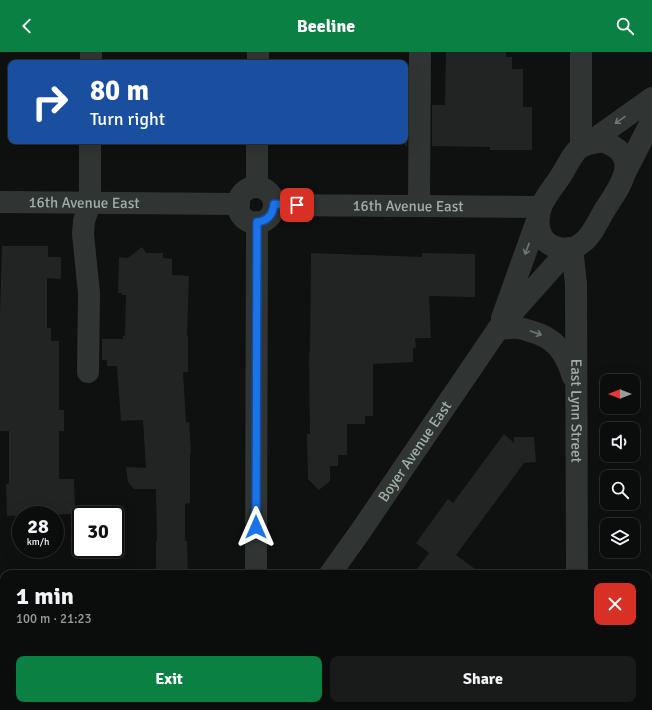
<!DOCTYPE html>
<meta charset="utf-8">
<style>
body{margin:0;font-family:Signika,sans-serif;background:#191a1a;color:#f1f3f6;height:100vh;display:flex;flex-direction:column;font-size:15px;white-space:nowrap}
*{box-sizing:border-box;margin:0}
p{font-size:13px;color:#9a9b9d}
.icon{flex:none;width:22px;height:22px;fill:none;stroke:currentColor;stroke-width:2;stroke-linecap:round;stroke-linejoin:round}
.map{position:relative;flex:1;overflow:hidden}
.side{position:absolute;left:0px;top:518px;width:652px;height:140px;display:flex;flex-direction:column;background:#0b0c0c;border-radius:12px 12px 0 0;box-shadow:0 4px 16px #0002,0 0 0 1px #2b2c2d}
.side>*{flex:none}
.banner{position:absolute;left:8px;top:8px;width:400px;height:84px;border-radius:8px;box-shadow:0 4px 16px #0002,0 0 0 1px #2b2c2d;background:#1a4fa0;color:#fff;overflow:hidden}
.needle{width:26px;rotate:270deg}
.controls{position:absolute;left:600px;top:322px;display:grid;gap:8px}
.controls a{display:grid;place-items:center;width:40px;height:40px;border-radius:8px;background:#0b0c0c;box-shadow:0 4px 16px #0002,0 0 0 1px #2b2c2d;font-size:20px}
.speed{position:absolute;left:12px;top:454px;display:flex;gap:8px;font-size:20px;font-weight:700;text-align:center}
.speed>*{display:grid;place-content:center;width:52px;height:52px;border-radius:50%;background:#0b0c0c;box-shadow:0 4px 16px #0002,0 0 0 1px #2b2c2d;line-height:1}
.speed small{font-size:10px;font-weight:400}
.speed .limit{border:2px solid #111;border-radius:6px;background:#fff;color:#111}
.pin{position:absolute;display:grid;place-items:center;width:34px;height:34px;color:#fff;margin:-17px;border-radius:8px;box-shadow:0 2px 6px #0006}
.me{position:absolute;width:44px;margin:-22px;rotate:0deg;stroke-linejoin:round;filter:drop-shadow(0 0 3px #0008)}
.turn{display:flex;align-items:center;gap:14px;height:84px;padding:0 16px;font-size:18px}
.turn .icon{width:52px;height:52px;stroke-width:2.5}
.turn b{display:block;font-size:28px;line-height:34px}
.round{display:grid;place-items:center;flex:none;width:42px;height:42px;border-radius:8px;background:#191a1a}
.headline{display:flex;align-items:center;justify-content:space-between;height:68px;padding:0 16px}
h1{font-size:24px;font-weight:800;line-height:30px}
.primary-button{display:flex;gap:8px;margin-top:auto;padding:8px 16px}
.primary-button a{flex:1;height:46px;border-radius:8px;background:#0b8043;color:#fff;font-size:16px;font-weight:800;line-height:46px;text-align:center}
.primary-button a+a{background:#191a1a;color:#f1f3f6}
header{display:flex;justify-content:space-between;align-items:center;height:52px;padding:0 16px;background:#0b8043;color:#fff;font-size:18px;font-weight:800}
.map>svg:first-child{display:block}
.building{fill:#222424}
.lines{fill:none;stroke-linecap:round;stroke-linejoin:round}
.minor{stroke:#303533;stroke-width:22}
.oneway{stroke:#6e7973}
.route-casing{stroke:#114b97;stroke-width:10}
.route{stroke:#1a73e8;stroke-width:7}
.labels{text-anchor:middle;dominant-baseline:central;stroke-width:4;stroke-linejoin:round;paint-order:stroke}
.street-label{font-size:15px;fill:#a1b0a7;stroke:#0a0b0b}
</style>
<header><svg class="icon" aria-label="back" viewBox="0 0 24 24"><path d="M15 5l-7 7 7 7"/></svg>Beeline<svg class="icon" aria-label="search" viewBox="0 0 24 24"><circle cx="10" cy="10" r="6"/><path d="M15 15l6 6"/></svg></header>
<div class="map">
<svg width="652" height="658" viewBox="0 0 652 658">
<rect width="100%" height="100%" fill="#0f1010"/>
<g class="building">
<polygon points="446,0 506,0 506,5 512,5 512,17 523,17 523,55 532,55 532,98 490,98 490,95 432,94 432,53 445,53"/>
<rect x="405" y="54" width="2" height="40"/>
<polygon points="2,194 48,194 48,205 61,205 61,227 47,226 47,276 51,276 51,289 59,289 59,358 64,358 64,379 59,379 59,427 74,427 75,462 7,464 6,432 9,432 9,379 0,379 0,265"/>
<polygon points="142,195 146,201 163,201 163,206 172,207 172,223 189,224 187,284 188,284 188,320 183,320 186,371 189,370 191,401 190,401 190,451 185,452 185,489 187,489 188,522 156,522 156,489 157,489 156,437 134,437 128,430 126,415 146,416 143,368 121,369 117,314 107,314 107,308 102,308 102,287 123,287 123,284 125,284 126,243 122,243 122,241 118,241 119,205 128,206"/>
<polygon points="311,201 422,205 422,201 475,202 475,245 429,244 431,286 415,286 416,296 413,296 413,310 373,312 373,364 365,364 365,372 347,372 347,403 338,403 338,414 330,414 330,429 319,438 308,427 307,382 310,382 309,301 310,301"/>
<polygon points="504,382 514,391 514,385 534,385 536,410 524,411 456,503 482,522 413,522 429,501 416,491 448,447 453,451"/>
</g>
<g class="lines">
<g class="minor">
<polyline points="581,0 581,95"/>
<polyline points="91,11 91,0"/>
<polyline points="258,11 258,0"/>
<path d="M602,89c42,15 18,45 2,70 -6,10 -12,25 -22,32 -8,7 -20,7 -29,3 -15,-6 -17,-25 -12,-39 4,-11 15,-23 21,-33 5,-8 11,-22 19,-27 6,-4 15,-4 21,-6z"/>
<polyline points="586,93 652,46"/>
<polyline points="625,121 652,68"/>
<polyline points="257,135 257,89"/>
<circle cx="256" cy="153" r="18"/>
<path id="s1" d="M0,150l239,2"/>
<path id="s2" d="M274,153l267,2"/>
<polyline points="419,154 420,0"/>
<path id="s3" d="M572,196l4,36 1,290"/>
<polyline points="502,266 539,163"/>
<path d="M498,277c7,0 13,-2 19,-1 4,0 9,2 13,3 26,7 35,21 43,46"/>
<polyline points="88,320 89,241 83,182 84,169 90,151 90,89"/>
<polyline points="256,522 257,170"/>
<path id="s4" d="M330,522l30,-42 138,-203 72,-81"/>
<polyline points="0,642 4,643"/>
<polyline points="228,654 234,654 241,658"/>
<polyline points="532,654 578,657"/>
<polyline points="461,658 472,654"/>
</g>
</g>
<defs><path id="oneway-shaft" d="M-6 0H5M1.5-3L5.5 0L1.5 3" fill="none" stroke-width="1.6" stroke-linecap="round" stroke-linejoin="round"/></defs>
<g class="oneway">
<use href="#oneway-shaft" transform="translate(620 68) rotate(145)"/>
<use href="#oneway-shaft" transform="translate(527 197) rotate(110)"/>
<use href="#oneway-shaft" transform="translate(536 281) rotate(19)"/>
</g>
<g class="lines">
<defs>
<path id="route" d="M256,475l1,-305c10,-1 16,-7 17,-18l23,1"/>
</defs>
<use href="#route" class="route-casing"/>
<use href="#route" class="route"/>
</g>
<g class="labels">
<g class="street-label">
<text stroke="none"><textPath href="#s1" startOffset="84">16th Avenue East</textPath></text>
<text stroke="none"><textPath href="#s2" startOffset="134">16th Avenue East</textPath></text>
<text stroke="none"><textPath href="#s3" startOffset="163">East Lynn Street</textPath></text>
<text stroke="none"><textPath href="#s4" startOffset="149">Boyer Avenue East</textPath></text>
</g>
</g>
</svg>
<div class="controls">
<a><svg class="needle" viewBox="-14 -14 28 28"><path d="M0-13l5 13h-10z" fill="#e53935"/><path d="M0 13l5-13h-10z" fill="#9a9b9d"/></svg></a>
<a><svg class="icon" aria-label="sound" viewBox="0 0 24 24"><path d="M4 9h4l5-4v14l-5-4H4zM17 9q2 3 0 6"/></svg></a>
<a><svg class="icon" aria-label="search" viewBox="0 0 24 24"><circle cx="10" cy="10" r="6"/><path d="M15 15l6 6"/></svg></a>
<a><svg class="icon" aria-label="layers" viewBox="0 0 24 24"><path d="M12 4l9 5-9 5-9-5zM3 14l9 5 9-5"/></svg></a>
</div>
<div class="speed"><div>28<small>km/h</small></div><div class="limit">30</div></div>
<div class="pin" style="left:297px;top:153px;background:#d93025"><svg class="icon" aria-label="arrive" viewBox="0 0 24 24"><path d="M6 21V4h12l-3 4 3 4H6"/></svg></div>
<svg class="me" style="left:256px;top:475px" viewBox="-20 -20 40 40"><path d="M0-17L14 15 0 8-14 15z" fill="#1a73e8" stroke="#fff" stroke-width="4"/></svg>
<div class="banner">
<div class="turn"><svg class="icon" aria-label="right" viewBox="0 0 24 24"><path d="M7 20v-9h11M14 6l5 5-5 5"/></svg><div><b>80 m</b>Turn right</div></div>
</div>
<section class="side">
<div class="headline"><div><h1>1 min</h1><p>100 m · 21:23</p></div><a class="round" style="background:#d93025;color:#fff"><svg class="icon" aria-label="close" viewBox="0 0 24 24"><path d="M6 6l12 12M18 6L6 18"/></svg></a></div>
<div class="primary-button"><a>Exit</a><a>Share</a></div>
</section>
</div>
